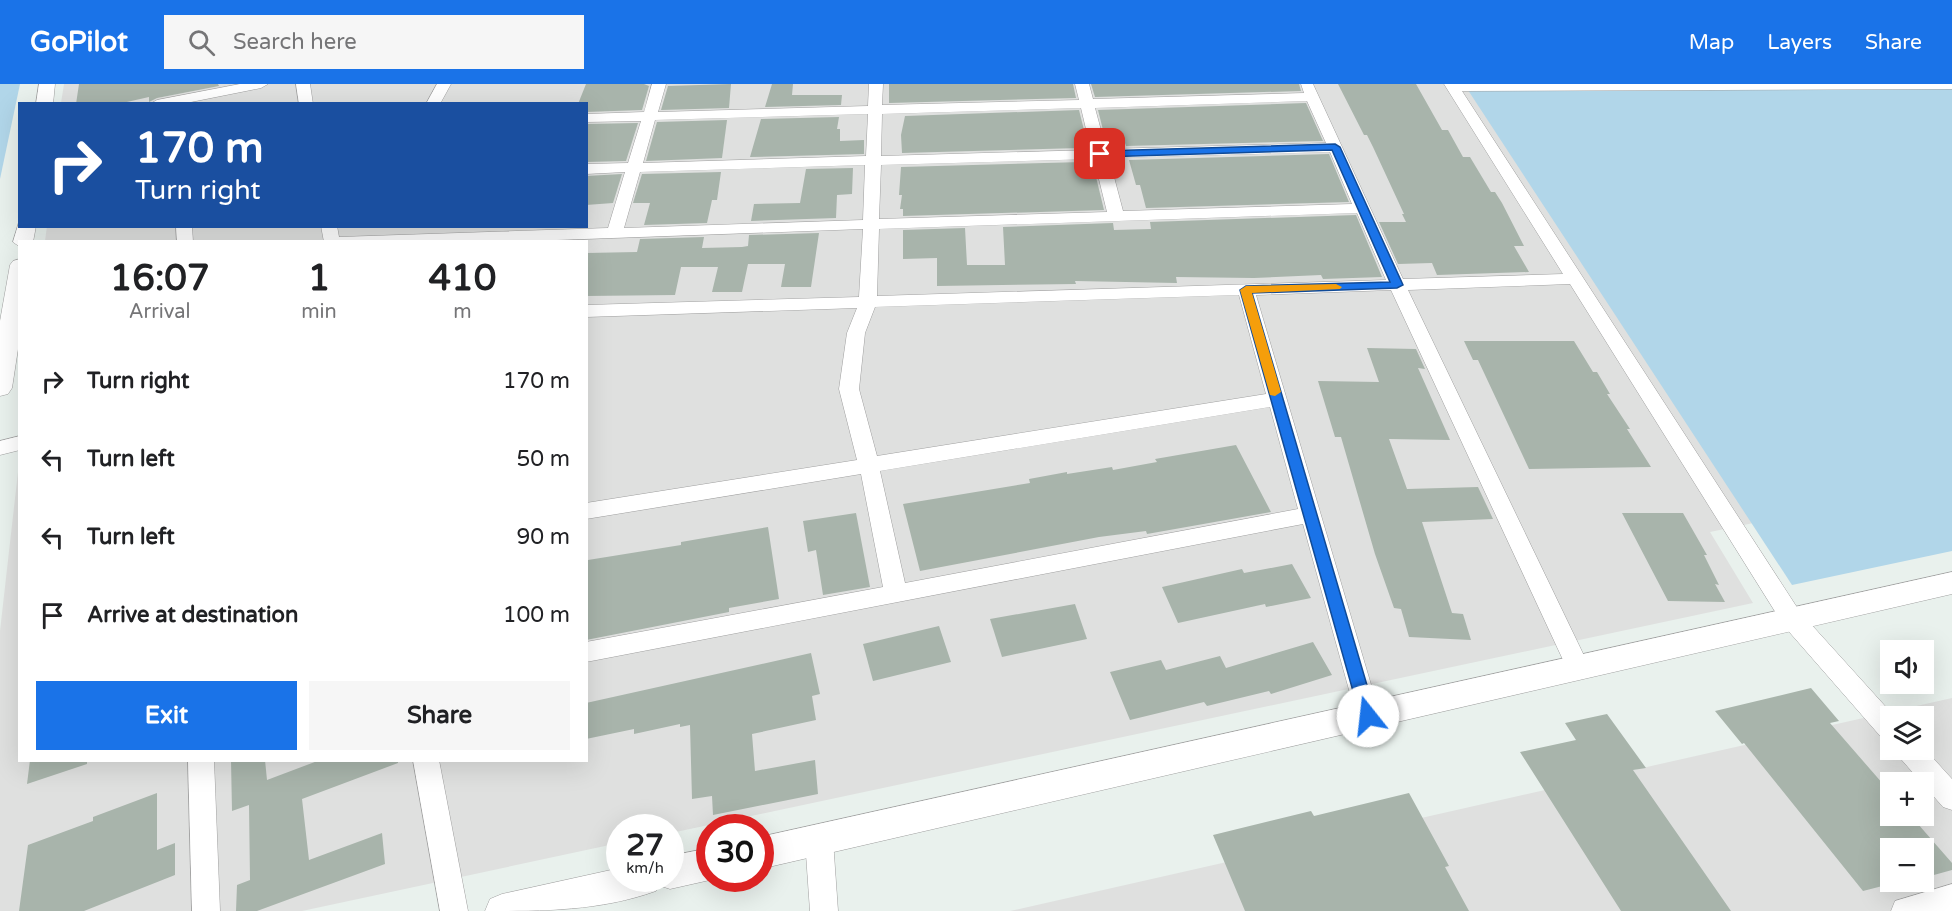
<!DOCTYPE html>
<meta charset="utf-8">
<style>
body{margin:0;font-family:"Varela Round",sans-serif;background:#f6f6f6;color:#202124;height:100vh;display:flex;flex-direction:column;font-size:22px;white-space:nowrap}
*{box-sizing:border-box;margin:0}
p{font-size:20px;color:#757577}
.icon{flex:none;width:33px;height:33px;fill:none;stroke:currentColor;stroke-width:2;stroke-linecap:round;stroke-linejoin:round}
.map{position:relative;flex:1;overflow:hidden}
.panel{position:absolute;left:18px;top:156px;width:570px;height:522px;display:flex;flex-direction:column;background:#fff;border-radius:0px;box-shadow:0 6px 24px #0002}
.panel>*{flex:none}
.top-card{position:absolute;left:18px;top:18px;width:570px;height:126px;border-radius:0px;box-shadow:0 6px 24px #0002;background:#1a4fa0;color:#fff;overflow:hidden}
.tools{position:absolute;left:1880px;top:556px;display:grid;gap:12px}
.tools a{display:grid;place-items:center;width:54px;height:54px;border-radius:0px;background:#fff;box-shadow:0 6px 24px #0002;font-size:30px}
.speed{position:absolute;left:606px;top:730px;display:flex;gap:12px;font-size:30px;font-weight:700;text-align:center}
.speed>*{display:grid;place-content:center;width:78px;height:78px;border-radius:50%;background:#fff;box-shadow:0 6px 24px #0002;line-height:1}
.speed small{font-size:15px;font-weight:400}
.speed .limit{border:9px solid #d22;background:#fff;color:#111}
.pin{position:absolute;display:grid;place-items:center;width:51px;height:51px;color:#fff;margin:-26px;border-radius:12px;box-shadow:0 3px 9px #0006}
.me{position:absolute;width:66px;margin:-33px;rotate:344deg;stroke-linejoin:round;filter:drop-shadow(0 0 4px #0008)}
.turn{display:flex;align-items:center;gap:21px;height:126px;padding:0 18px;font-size:27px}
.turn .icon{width:78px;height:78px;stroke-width:2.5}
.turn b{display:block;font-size:42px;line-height:51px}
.eta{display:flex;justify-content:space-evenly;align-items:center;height:102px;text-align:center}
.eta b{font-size:36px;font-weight:700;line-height:42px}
.cta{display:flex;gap:12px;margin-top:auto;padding:12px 18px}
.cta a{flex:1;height:69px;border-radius:0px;background:#1a73e8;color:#fff;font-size:24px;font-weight:700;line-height:69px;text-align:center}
.cta a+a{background:#f6f6f6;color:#202124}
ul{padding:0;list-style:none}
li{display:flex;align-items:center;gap:18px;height:78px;padding:0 18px}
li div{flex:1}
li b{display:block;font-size:22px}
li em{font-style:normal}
header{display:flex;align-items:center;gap:36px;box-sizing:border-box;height:84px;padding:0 30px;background:#1a73e8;color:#fff}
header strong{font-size:28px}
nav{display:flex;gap:33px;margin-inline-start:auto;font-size:21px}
.search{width:420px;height:54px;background:#f6f6f6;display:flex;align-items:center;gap:15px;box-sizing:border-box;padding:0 21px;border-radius:0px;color:#757577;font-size:22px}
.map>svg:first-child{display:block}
.residential{fill:#dfe0df;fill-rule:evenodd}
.grass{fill:#b1d6e9}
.building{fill:#a8b4ab}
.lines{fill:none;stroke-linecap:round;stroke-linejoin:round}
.minor-casing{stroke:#9f9f9f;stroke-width:1}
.tertiary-casing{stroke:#9f9f9f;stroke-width:1}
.minor{fill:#fff;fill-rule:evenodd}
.tertiary{fill:#fff;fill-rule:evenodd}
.route{fill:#1a73e8;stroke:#114b97;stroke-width:1.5}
.slow{fill:#f59e0b}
</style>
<header>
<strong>GoPilot</strong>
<div class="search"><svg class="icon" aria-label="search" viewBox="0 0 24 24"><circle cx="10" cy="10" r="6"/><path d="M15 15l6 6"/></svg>Search here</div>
<nav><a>Map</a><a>Layers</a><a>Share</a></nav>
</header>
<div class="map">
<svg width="1952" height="827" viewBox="0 0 1952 827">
<rect width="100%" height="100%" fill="#e9f1ed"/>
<g class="residential">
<polygon points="64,0 1952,0 1952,398 1710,448 1753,519 671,749 670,744 620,744 619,759 302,827 0,827 0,547 19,379 20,676 586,676 586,158 45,157 47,142 586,142 586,20 61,19"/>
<path d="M1952,614v213h-942zM1890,633h33v33h-33zM1890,699h33v33h-33zM1890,765h33v33h-33z"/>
</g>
<g class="grass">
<polygon points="0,0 20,0 0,95"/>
<polygon points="1464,0 1952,0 1952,467 1792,501"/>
</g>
<g class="building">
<polygon points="79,0 218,0 219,2 157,14 149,18 149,13 118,20 76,20"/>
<polygon points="586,0 644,0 649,2 642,26 586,28 586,20 578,20"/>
<polygon points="731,0 729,24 661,26 668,2"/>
<polygon points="772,0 793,0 792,11 842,11 841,21 765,23"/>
<polygon points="889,0 1073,0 1076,14 889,19"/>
<polygon points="1091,0 1299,0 1301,7 1095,13"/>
<polygon points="1338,0 1416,0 1442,46 1448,46 1463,73 1470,73 1491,108 1495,108 1502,119 1524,162 1514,162 1529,188 1437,191 1432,179 1398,180 1379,138 1406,138 1402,130 1404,130 1373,63 1367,51 1364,51"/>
<polygon points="1306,19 1323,57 1126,62 1122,50 1104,50 1098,26"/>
<polygon points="1079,26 1085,50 1077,51 1080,64 902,69 901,51 905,32"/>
<polygon points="839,33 837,45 840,45 840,57 864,56 864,70 750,73 761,35"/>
<polygon points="727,36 722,74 646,77 657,38"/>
<polygon points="638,39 626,77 586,78 586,40"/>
<polygon points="1329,70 1349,118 1146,124 1140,101 1136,101 1129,76"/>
<polygon points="1083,78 1087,93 1096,93 1104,126 903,132 903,125 900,125 902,111 899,111 901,83"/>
<polygon points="853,84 852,110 837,111 836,134 751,137 754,120 800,119 806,85"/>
<polygon points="721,88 717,116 712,116 707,139 644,141 650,119 633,119 642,90"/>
<polygon points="622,90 613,119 586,121 586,92"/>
<polygon points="1356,131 1382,193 1323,195 1321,191 1254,194 1176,193 1177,199 1075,197 1076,200 937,202 937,174 903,175 903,146 965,144 967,181 1005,181 1003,143 1113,139 1114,146 1151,145 1150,138"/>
<polygon points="819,149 811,203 781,203 785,180 748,180 742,208 712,208 718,183 681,183 675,211 586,212 586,169 637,168 640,155 704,153 702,164 742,163 748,162 749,151"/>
<polygon points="1464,257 1574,257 1593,288 1597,288 1610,310 1607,310 1630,345 1627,345 1651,383 1529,385 1478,276 1473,276"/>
<polygon points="1367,264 1416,265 1425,285 1418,284 1450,356 1389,355 1407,405 1478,403 1493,435 1422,438 1452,529 1463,530 1471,556 1409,553 1401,525 1394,524 1375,470 1341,353 1335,353 1318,297 1379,298"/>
<polygon points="1236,361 1271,428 1147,450 1146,447 1099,453 920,487 903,420 1030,399 1029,395 1067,388 1067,390 1112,383 1113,386 1157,378 1155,375"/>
<polygon points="856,429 870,503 823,511 816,466 808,468 803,437"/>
<polygon points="1622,429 1683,429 1707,471 1704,471 1719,501 1715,500 1725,518 1668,517"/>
<polygon points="768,443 779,515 729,524 729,528 586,556 588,476 681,461 681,458"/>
<polygon points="1292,480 1311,514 1266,523 1265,520 1178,539 1162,503 1242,485 1244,489"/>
<polygon points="1075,520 1087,555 1002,573 990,535"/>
<polygon points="939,542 951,578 873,597 863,560"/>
<polygon points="1313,558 1332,591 1271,610 1269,607 1207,622 1204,618 1130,636 1110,588 1161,576 1166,586 1220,572 1226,584"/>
<polygon points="811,569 820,610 812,612 816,636 752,650 755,687 815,676 818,710 713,731 712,712 692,715 690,641 680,643 680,640 634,650 634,645 586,655 586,619"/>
<polygon points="1811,604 1839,637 1830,639 1890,708 1890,732 1911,732 1952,779 1952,786 1923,794 1923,765 1890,765 1890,798 1898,798 1863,807 1744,659 1742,660 1715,627"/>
<polygon points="1607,630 1646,684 1633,686 1731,827 1621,827 1520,668 1576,656 1565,639"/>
<polygon points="30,676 87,676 87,680 27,700"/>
<polygon points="231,676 265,676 267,696 320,676 398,676 398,679 302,715 309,776 382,749 385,780 257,827 236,827 237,801 250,796 249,721 232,727"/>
<polygon points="157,709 157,766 175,759 175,791 84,827 19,827 28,761 93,737 93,733"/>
<polygon points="1409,709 1449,782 1445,783 1469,827 1245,827 1213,751 1311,727 1314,732"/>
</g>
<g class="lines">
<defs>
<g id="minor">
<polygon points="240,0 268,0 261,4 181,20 150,20 157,16"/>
<polygon points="296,0 310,0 313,20 299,20"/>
<polygon points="437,0 451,0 440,20 426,20"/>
<path d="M652,0h14l-8,28 210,-6 1,-22h14l-1,21 197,-5 -4,-16h14l4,15 211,-6 -3,-9h12l90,195 160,-5 -119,-190h508v5l-490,2 338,521 95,105h-5v23l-9,-3 -97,-111 -214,-342 -162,6 182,378 -4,7 -8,3 -8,-3 -179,-385 -135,5 124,420 -3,8 -9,3 -9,-3 -3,-8 -53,-191 -717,138v-20l297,-55 -22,-113 -275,45v-16l271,-43 -18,-71 8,-56 10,-25 -271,9v-12l273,-8 4,-68 -359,13h-180l-3,-16h16l2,11 269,-9 17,-56 -39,2v-10l42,-1 13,-42 -55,1v-8l58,-2zM1307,17l19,42 -220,6 -11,-41zM1081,24l10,42 -210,6 1,-42zM868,30l-2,42 -223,7 12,-43zM1330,68l22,52 -229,7 -14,-53zM1094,75l13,53 -228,7 2,-54zM865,81l-2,55 -239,8 16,-56zM1357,129l29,67 -509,16 2,-67zM1239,211l27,99 -389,62 -18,-67 6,-56 10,-26zM1270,323l28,102 -393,74 -25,-112z"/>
<polygon points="176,142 192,142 193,158 177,158"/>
<polygon points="20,352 20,366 0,371 0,357"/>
<polygon points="1923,663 1952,695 1952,726 1943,723 1900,674 1896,666 1923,666"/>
<polygon points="188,676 214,676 220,827 192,827"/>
<polygon points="413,676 439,676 468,827 440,827"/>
<polygon points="819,743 829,747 833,756 838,827 810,827 805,756 809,747"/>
<polygon points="1952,800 1952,827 1891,827 1895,817"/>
</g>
<g id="tertiary">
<polygon points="39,0 55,0 53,20 36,20"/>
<polygon points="19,138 20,142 36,142 33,158 20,158 20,163 13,158"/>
<polygon points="20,175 20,252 12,304 8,310 0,312 0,237 10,181 13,177"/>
<polygon points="1952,488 1952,510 760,785 760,753"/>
<path d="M710,764v31h3l-3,1 -40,9 -12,-4 -2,6c-56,20 -112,20 -171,20l5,-12 12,-5 118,-26v11h50v-23z"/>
</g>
</defs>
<use href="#minor" class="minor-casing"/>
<use href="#tertiary" class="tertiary-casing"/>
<use href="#minor" class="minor"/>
<use href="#tertiary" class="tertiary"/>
</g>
<polygon class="route" points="1335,60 1340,63 1403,201 1397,204 1252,209 1376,632 1374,637 1368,639 1362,637 1360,632 1240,206 1246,202 1390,198 1332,66 1100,73 1095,70 1100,67"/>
<polygon class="slow" points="1336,200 1342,203 1340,205 1252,209 1281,308 1275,312 1270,311 1240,206 1246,202"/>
</svg>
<div class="tools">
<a><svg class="icon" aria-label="sound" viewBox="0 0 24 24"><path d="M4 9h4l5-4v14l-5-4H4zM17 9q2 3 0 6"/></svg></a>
<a><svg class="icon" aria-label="layers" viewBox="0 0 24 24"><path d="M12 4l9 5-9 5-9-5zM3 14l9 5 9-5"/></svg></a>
<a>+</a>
<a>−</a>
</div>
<div class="speed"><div>27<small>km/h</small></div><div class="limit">30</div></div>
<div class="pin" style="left:1100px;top:70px;background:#d93025"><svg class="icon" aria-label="arrive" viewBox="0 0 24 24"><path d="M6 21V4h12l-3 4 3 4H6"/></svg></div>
<svg class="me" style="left:1368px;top:632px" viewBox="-20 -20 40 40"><circle r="19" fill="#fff"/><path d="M0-13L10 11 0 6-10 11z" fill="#1a73e8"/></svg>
<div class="top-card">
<div class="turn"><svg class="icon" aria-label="right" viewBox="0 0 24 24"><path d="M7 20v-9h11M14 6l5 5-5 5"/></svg><div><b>170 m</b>Turn right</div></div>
</div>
<section class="panel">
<div class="eta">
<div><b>16:07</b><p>Arrival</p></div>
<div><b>1</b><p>min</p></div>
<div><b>410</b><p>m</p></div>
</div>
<ul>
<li><svg class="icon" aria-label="right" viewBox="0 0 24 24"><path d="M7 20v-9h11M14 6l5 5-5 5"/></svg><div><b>Turn right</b></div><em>170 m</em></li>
<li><svg class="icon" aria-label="left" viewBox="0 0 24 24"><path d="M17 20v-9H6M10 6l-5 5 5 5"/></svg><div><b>Turn left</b></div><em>50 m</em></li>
<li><svg class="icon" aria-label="left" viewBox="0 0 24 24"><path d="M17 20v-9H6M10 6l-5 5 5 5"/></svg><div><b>Turn left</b></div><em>90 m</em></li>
<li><svg class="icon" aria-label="arrive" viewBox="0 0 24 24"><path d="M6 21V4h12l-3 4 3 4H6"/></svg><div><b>Arrive at destination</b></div><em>100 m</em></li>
</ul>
<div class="cta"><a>Exit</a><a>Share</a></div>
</section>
</div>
